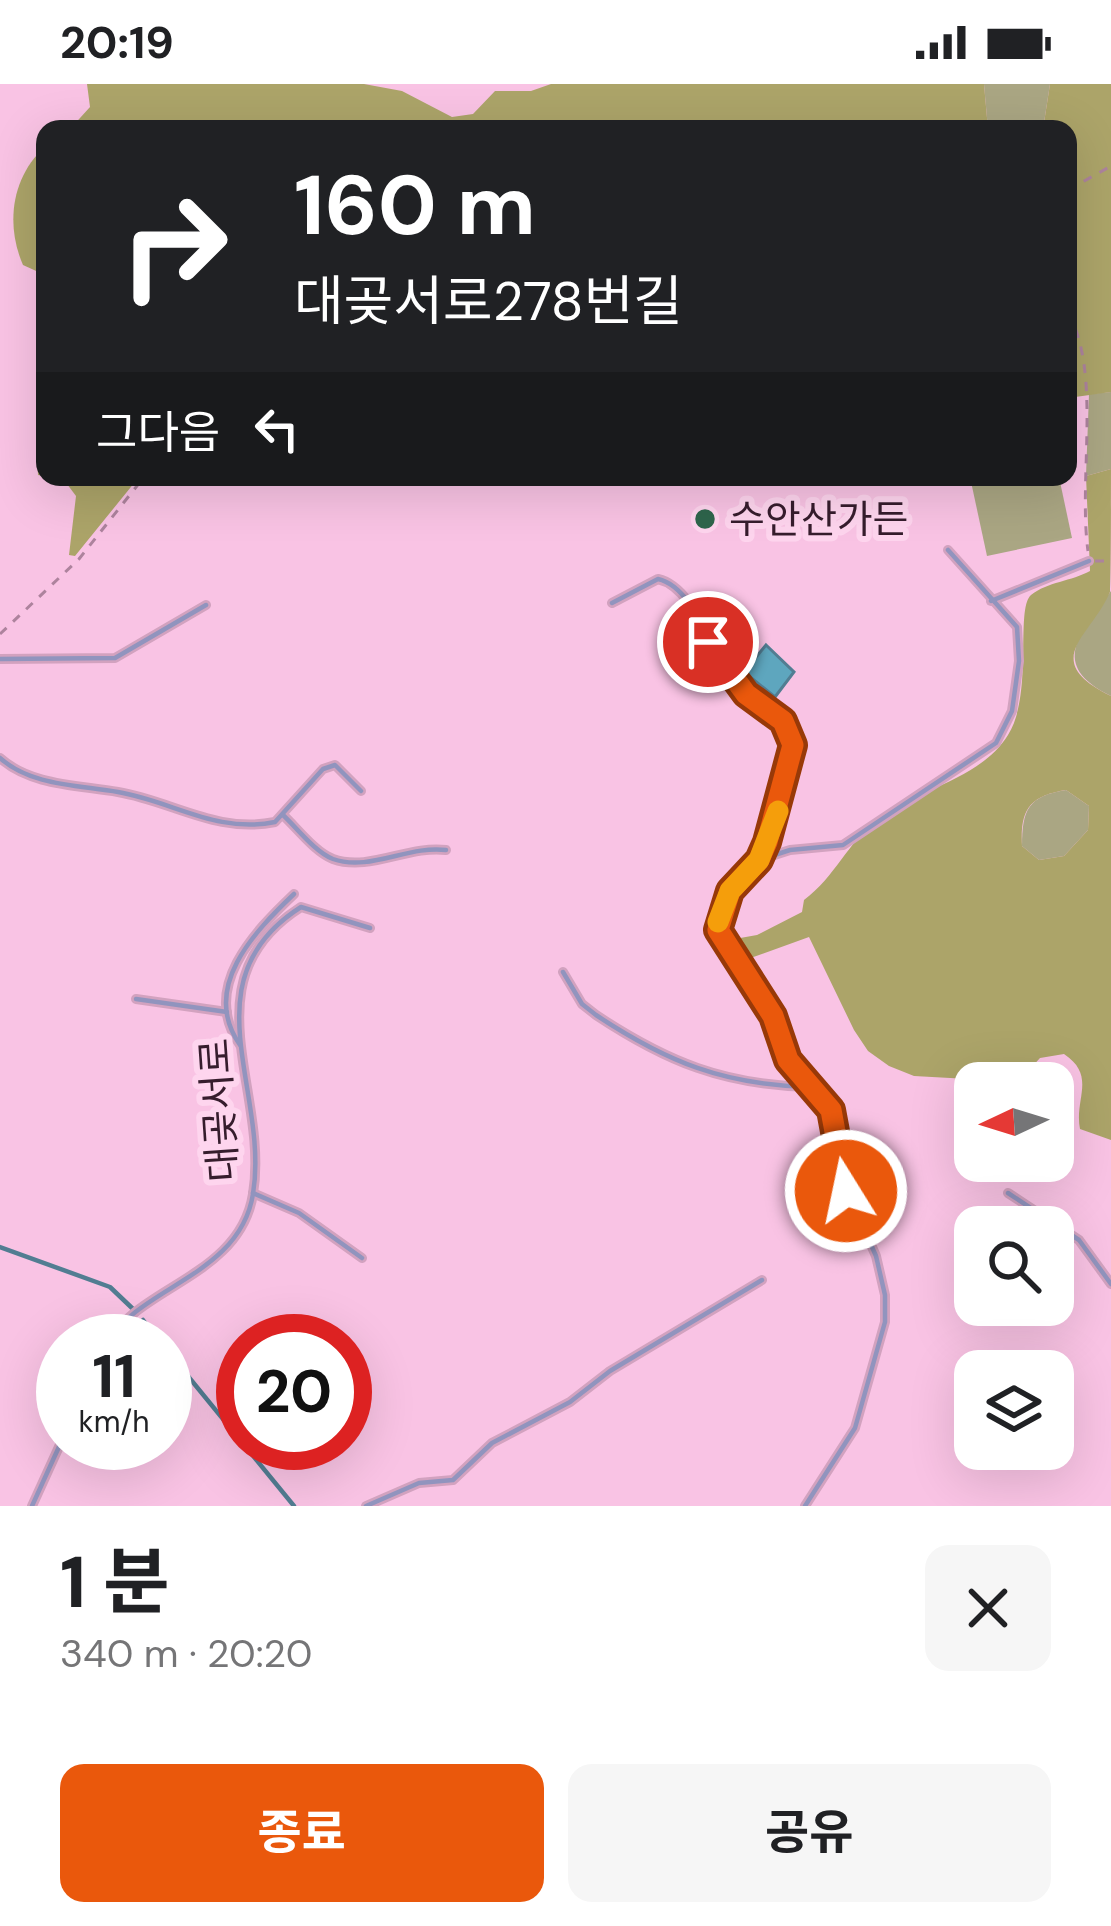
<!DOCTYPE html>
<html lang="ko">
<meta charset="utf-8">
<style>
body{margin:0;font-family:"DM Sans","Noto Sans KR",sans-serif;background:#f6f6f6;color:#202124;height:100vh;display:flex;flex-direction:column;font-size:45px;white-space:nowrap}
*{box-sizing:border-box;margin:0}
p{font-size:39px;color:#757577}
.icon{flex:none;width:66px;height:66px;fill:none;stroke:currentColor;stroke-width:2;stroke-linecap:round;stroke-linejoin:round}
.map{position:relative;height:1422px;overflow:hidden}
.details{display:flex;flex-direction:column;background:#fff;flex:1}
.details>*{flex:none}
.guide{position:absolute;left:36px;top:36px;width:1041px;height:366px;border-radius:24px;box-shadow:0 12px 48px #0002;background:#202124;color:#fff;overflow:hidden}
.needle{width:78px;rotate:266deg}
.controls{position:absolute;left:954px;top:978px;display:grid;gap:24px}
.controls a{display:grid;place-items:center;width:120px;height:120px;border-radius:24px;background:#fff;box-shadow:0 12px 48px #0002;font-size:60px}
.speed{position:absolute;left:36px;top:1230px;display:flex;gap:24px;font-size:60px;font-weight:700;text-align:center}
.speed>*{display:grid;place-content:center;width:156px;height:156px;border-radius:50%;background:#fff;box-shadow:0 12px 48px #0002;line-height:1}
.speed small{font-size:30px;font-weight:400}
.speed .limit{border:18px solid #d22;background:#fff;color:#111}
.pin{position:absolute;display:grid;place-items:center;width:102px;height:102px;color:#fff;margin:-51px;border:6px solid #fff;border-radius:50%;box-shadow:0 3px 12px #0007}
.me{position:absolute;width:132px;margin:-66px;rotate:350deg;stroke-linejoin:round;filter:drop-shadow(0 0 9px #0008)}
.turn{display:flex;align-items:center;gap:42px;height:252px;padding:0 60px;font-size:54px}
.turn .icon{width:156px;height:156px;stroke-width:2.5}
.turn b{display:block;font-size:84px;line-height:102px}
.then{display:flex;align-items:center;height:114px;padding:0 60px;background:#0003;gap:24px;font-size:45px}
.round{display:grid;place-items:center;flex:none;width:126px;height:126px;border-radius:24px;background:#f6f6f6}
.head{display:flex;align-items:center;justify-content:space-between;height:204px;padding:0 60px}
h1{font-size:72px;font-weight:700;line-height:90px}
.primary-button{display:flex;gap:24px;margin-top:auto;padding:24px 60px}
.primary-button a{flex:1;height:138px;border-radius:24px;background:#ea580c;color:#fff;font-size:48px;font-weight:700;line-height:138px;text-align:center}
.primary-button a+a{background:#f6f6f6;color:#202124}
.status{display:flex;justify-content:space-between;align-items:center;height:84px;padding:0 60px;background:#fff;direction:ltr}
.status svg{height:33px;fill:currentColor}
.map>svg:first-child{display:block}
.green{fill:#aaa683}
.forest{fill:#aca469;fill-rule:evenodd}
.water{fill:#5ea6be;stroke:#527d92;stroke-width:3}
.lines{fill:none;stroke-linecap:round;stroke-linejoin:round}
.stream{stroke:#527d92;stroke-width:4.5}
.lane-casing{stroke:#d2a2bf;stroke-width:10}
.path{stroke:#ad839d;stroke-width:3;stroke-dasharray:9 9;stroke-linecap:butt}
.lane{stroke:#9194be;stroke-width:4.5}
.route-casing{stroke:#983908;stroke-width:30}
.route{stroke:#ea580c;stroke-width:21}
.slow{stroke:#f59e0b;stroke-width:21}
.poi-dot{fill:#2e654c;stroke:#fed5ee;stroke-width:4.5}
.labels{text-anchor:middle;dominant-baseline:central;stroke-width:12;stroke-linejoin:round;paint-order:stroke}
.poi-label{font-size:39px;fill:#361d2d;stroke:#fed5ee;text-anchor:start}
.street-label{font-size:39px;fill:#361d2d;stroke:#fed5ee}
</style>
<div class="status"><b>20:19</b><svg viewBox="0 0 49 12"><path d="M0 12V9h3v3zM5 12V6h3v6zM10 12V3h3v9zM15 12V0h3v12zM26 1h20v11H26zM47 4h2v5h-2z"/></svg></div>
<div class="map">
<svg width="1111" height="1422" viewBox="0 0 1111 1422">
<rect width="100%" height="100%" fill="#f9c3e4"/>
<g class="green">
<polygon points="984,0 1050,0 1043,45 988,45"/>
<polygon points="1111,308 1111,385 1086,392 1089,310"/>
<polygon points="970,393 1059,393 1072,454 987,472"/>
<path d="M1111,507v105c-63,-31 -31,-63 0,-105z"/>
<path d="M1066,706l23,16 -1,24 -24,26 -25,4 -17,-14c0,-36 6,-50 44,-56z"/>
</g>
<g class="forest">
<polygon points="87,0 364,0 402,7 452,33 473,30 495,7 531,7 551,0 984,0 988,45 70,45 90,23"/>
<polygon points="1050,0 1111,0 1111,308 1068,314 1068,45 1043,45"/>
<path d="M45,63v128l-22,-10c-18,-41 -11,-89 22,-118z"/>
<polygon points="45,341 45,393 139,393 75,472 69,471 76,412 64,396 38,391 37,364"/>
<path d="M1111,385c0,29 0,99 -1,123 -19,45 -72,68 1,104v444l-31,-11c-6,-30 17,-53 -16,-75l-24,4 -10,11 13,14 -129,-7 -25,-10 -21,-15 -14,-21 -45,-93 -64,23 -16,-20 28,-5 45,-23 2,-12c31,-23 44,-58 74,-81 39,-30 103,-40 130,-84 26,-41 7,-126 23,-140 16,-13 41,-14 59,-24l-4,-95zM1066,706l23,16 -1,24 -24,26 -25,4 -17,-14c-2,-36 7,-50 44,-56z"/>
</g>
<polygon class="water" points="766,561 794,588 775,613 744,588"/>
<g class="lines">
<g class="stream">
<polyline points="0,1163 110,1203 132,1224"/>
<polyline points="143,1236 159,1257"/>
<polyline points="165,1264 294,1422"/>
</g>
<defs>
<g id="lane">
<polyline points="991,517 1089,477"/>
<path d="M612,519l46,-24c36,8 53,72 75,100 17,22 60,35 60,66 0,37 -19,82 -34,115"/>
<polyline points="0,575 115,574 206,521"/>
<path d="M0,674c31,28 79,27 118,34 54,9 99,42 157,30l48,-53 12,-4 26,26"/>
<path d="M283,731c14,13 32,37 50,44 36,13 76,-14 113,-9"/>
<path d="M563,888l19,32 14,11c71,47 128,70 214,72"/>
<polyline points="136,915 227,928"/>
<path d="M240,961c-40,-57 14,-113 54,-151"/>
<polyline points="253,1109 299,1129 362,1174"/>
<polyline points="1008,1109 1079,1156 1111,1200"/>
<path d="M110,1257c28,-54 130,-65 143,-147 17,-103 -67,-214 48,-287l69,21"/>
<polyline points="32,1422 63,1354"/>
<polyline points="366,1422 419,1399 453,1396 492,1359 570,1318 610,1287 762,1196"/>
<polyline points="805,1422 855,1344 885,1238 885,1211 876,1172 841,1093 831,1026 788,976 767,922 722,857 719,834 730,807 759,776 790,766 843,761 996,659 1012,627 1019,577 1017,543 948,466"/>
</g>
</defs>
<use href="#lane" class="lane-casing"/>
<g class="path">
<polyline points="1068,106 1111,82"/>
<path d="M1068,229c34,59 10,166 20,238"/>
<polyline points="1095,477 1111,477"/>
<polyline points="0,550 79,475 144,393"/>
</g>
<use href="#lane" class="lane"/>
</g>
<g class="lines">
<defs>
<polyline id="route" points="708,558 746,610 783,637 793,661 767,758 759,776 730,807 718,846 773,932 788,976 831,1026 846,1107"/>
</defs>
<use href="#route" class="route-casing"/>
<use href="#route" class="route"/>
<polyline class="slow" points="718,838 730,807 759,776 778,727"/>
</g>
<circle class="poi-dot" cx="705" cy="435" r="12"/>
<g class="labels">
<g class="poi-label">
<text x="729" y="435">수안산가든</text>
</g>
<g class="street-label">
<text transform="translate(219 1026) rotate(-94)">대곶서로</text>
</g>
</g>
</svg>
<div class="controls">
<a><svg class="needle" viewBox="-14 -14 28 28"><path d="M0-13l5 13h-10z" fill="#e53935"/><path d="M0 13l5-13h-10z" fill="#757577"/></svg></a>
<a><svg class="icon" aria-label="search" viewBox="0 0 24 24"><circle cx="10" cy="10" r="6"/><path d="M15 15l6 6"/></svg></a>
<a><svg class="icon" aria-label="layers" viewBox="0 0 24 24"><path d="M12 4l9 5-9 5-9-5zM3 14l9 5 9-5"/></svg></a>
</div>
<div class="speed"><div>11<small>km/h</small></div><div class="limit">20</div></div>
<div class="pin" style="left:708px;top:558px;background:#d93025"><svg class="icon" aria-label="arrive" viewBox="0 0 24 24"><path d="M6 21V4h12l-3 4 3 4H6"/></svg></div>
<svg class="me" style="left:846px;top:1107px" viewBox="-20 -20 40 40"><circle r="17" fill="#ea580c" stroke="#fff" stroke-width="3"/><path d="M0-11L8 9 0 5-8 9z" fill="#fff"/></svg>
<div class="guide">
<div class="turn"><svg class="icon" aria-label="right" viewBox="0 0 24 24"><path d="M7 20v-9h11M14 6l5 5-5 5"/></svg><div><b>160 m</b>대곶서로278번길</div></div>
<div class="then">그다음<svg class="icon" aria-label="left" viewBox="0 0 24 24"><path d="M17 20v-9H6M10 6l-5 5 5 5"/></svg></div>
</div>
</div>
<section class="details">
<div class="head"><div><h1>1 분</h1><p>340 m · 20:20</p></div><a class="round"><svg class="icon" aria-label="close" viewBox="0 0 24 24"><path d="M6 6l12 12M18 6L6 18"/></svg></a></div>
<div class="primary-button"><a>종료</a><a>공유</a></div>
</section>
